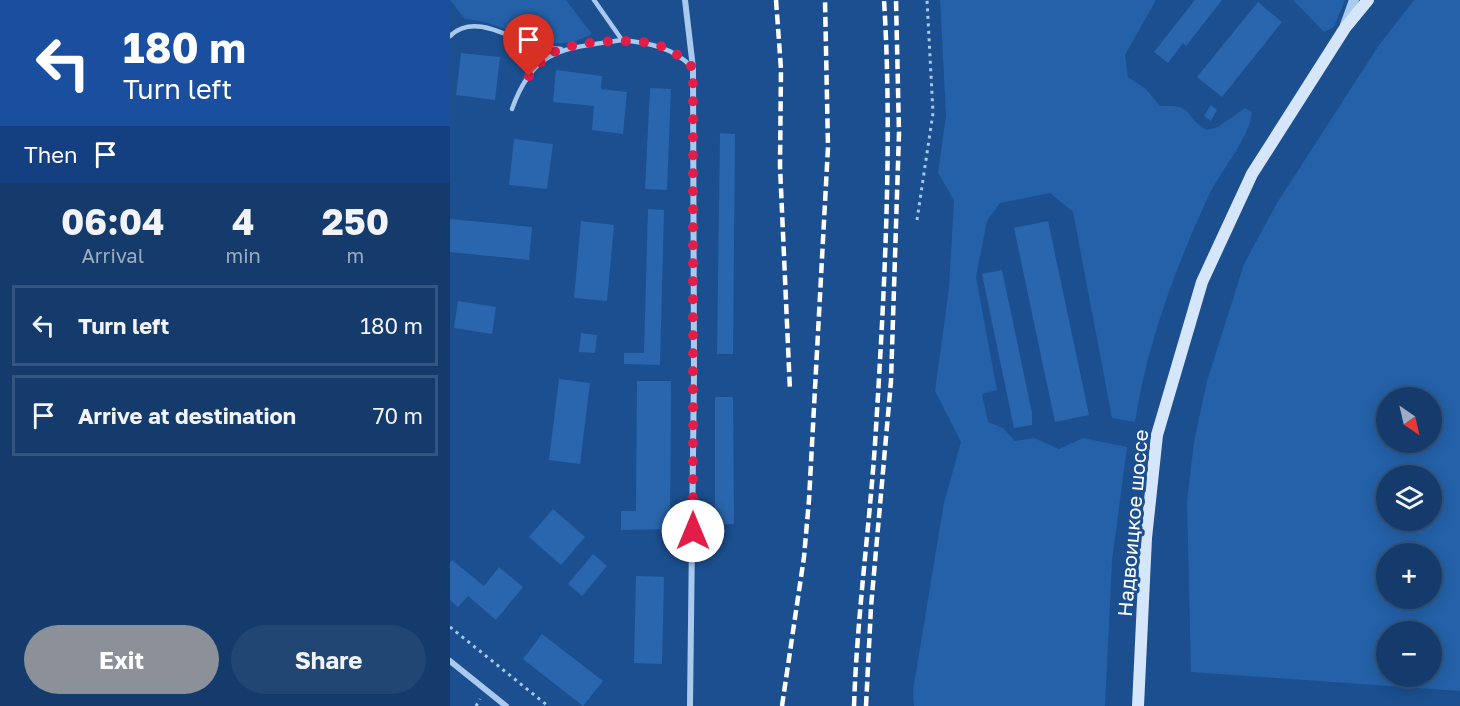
<!DOCTYPE html>
<meta charset="utf-8">
<style>
body{margin:0;font-family:"Golos Text",sans-serif;background:#214673;color:#f1f3f6;height:100vh;display:flex;flex-direction:column;font-size:22px;white-space:nowrap}
*{box-sizing:border-box;margin:0}
p{font-size:20px;color:#9dadc1}
.icon{flex:none;width:33px;height:33px;fill:none;stroke:currentColor;stroke-width:2;stroke-linecap:round;stroke-linejoin:round}
.map{position:relative;flex:1;overflow:hidden}
.details{display:flex;flex-direction:column;background:#143b6b;width:450px}
.details>*{flex:none}
.hud{background:#1a4fa0;color:#fff;overflow:hidden}
.needle{width:39px;rotate:146deg}
.buttons{position:absolute;left:926px;top:387px;display:grid;gap:12px}
.buttons a{display:grid;place-items:center;width:66px;height:66px;border-radius:50%;background:#143b6b;box-shadow:0 3px 15px #0003,0 0 0 2px #33557e;font-size:30px}
.pin{position:absolute;display:grid;place-items:center;width:51px;height:51px;color:#fff;margin:-62px -26px;border-radius:50% 50% 50% 0;rotate:-45deg;box-shadow:0 0 6px #0007}
.pin .icon{rotate:45deg}
.me{position:absolute;width:66px;margin:-33px;rotate:0deg;stroke-linejoin:round;filter:drop-shadow(0 0 4px #0008)}
.turn{display:flex;align-items:center;gap:21px;height:126px;padding:0 24px;font-size:27px}
.turn .icon{width:78px;height:78px;stroke-width:2.5}
.turn b{display:block;font-size:42px;line-height:51px}
.then{display:flex;align-items:center;height:57px;padding:0 24px;background:#0003;gap:12px;font-size:22px}
.eta{display:flex;justify-content:space-evenly;align-items:center;height:102px;text-align:center}
.eta b{font-size:36px;font-weight:700;line-height:42px}
.cta{display:flex;gap:12px;margin-top:auto;padding:12px 24px}
.cta a{flex:1;height:69px;border-radius:36px;background:#8c9099;color:#fff;font-size:24px;font-weight:700;line-height:69px;text-align:center}
.cta a+a{background:#214673;color:#f1f3f6}
ul{padding:0;list-style:none}
li{display:flex;align-items:center;gap:18px;height:81px;margin:0 12px 9px;padding:0 12px;border:3px solid #33557e;border-radius:0px}
li div{flex:1}
li b{display:block;font-size:22px}
li em{font-style:normal}
main{display:flex;flex:1;min-height:0}
.map>svg:first-child{display:block}
.green{fill:#2461a8;fill-rule:evenodd}
.building{fill:#2a66ad}
.lines{fill:none;stroke-linecap:round;stroke-linejoin:round}
.path{stroke:#a9c9ee;stroke-width:3;stroke-dasharray:3 4.5;stroke-linecap:butt}
.service{stroke:#a9c9ee;stroke-width:4.5}
.minor{stroke:#a9c9ee;stroke-width:6}
.tertiary{stroke:#a9c9ee;stroke-width:10}
.secondary{stroke:#d6e6fa;stroke-width:12}
.rail{stroke:#fff;stroke-width:4.5;stroke-dasharray:10 4.5;stroke-linecap:butt}
.route{stroke:#e11d48;stroke-width:10;stroke-dasharray:0 18}
.labels{text-anchor:middle;dominant-baseline:central;stroke-width:6;stroke-linejoin:round;paint-order:stroke}
.street-label{font-size:20px;fill:#fff;stroke:#1b4f8f}
</style>
<main>
<section class="details">
<div class="hud">
<div class="turn"><svg class="icon" aria-label="left" viewBox="0 0 24 24"><path d="M17 20v-9H6M10 6l-5 5 5 5"/></svg><div><b>180 m</b>Turn left</div></div>
<div class="then">Then<svg class="icon" aria-label="arrive" viewBox="0 0 24 24"><path d="M6 21V4h12l-3 4 3 4H6"/></svg></div>
</div>
<div class="eta">
<div><b>06:04</b><p>Arrival</p></div>
<div><b>4</b><p>min</p></div>
<div><b>250</b><p>m</p></div>
</div>
<ul>
<li><svg class="icon" aria-label="left" viewBox="0 0 24 24"><path d="M17 20v-9H6M10 6l-5 5 5 5"/></svg><div><b>Turn left</b></div><em>180 m</em></li>
<li><svg class="icon" aria-label="arrive" viewBox="0 0 24 24"><path d="M6 21V4h12l-3 4 3 4H6"/></svg><div><b>Arrive at destination</b></div><em>70 m</em></li>
</ul>
<div class="cta"><a>Exit</a><a>Share</a></div>
</section>
<div class="map">
<svg width="1010" height="706" viewBox="0 0 1010 706">
<rect width="100%" height="100%" fill="#1b4f8f"/>
<g class="green">
<path d="M0,0h116l26,34c-55,27 -75,-11 -127,-15z"/>
<path d="M490,0h216l-31,55 3,22 18,12 14,17c36,-2 23,11 47,24l11,-3 27,-19 7,4c-2,26 -32,59 -44,85 -33,72 -61,147 -73,225l-23,-4 -39,-206 -23,-19 -50,10 -13,18 -11,56 21,113 -15,4 6,28 15,6 12,13 19,-3 25,11 24,-11 44,9 -15,114 -7,145h-191l-1,-16 31,-187 17,-61 -26,-51 14,-103 5,-88 -16,-27 8,-57z"/>
<polygon points="843,0 895,0 884,27 874,32"/>
<path d="M964,0h46v691l-269,-19 -4,-171 7,-59 13,-61 37,-117 33,-61 102,-158zM936,398h45v44h-45zM936,476h45v44h-45zM936,554h45v44h-45zM936,632h45v44h-45z"/>
</g>
<g class="building">
<polygon points="745,0 772,0 736,46 733,43 718,63 704,52"/>
<polygon points="808,2 832,22 772,97 747,77"/>
<polygon points="11,53 50,57 45,100 6,95"/>
<polygon points="106,70 152,76 151,89 177,92 173,134 142,130 144,106 103,102"/>
<polygon points="200,88 221,89 217,190 195,189"/>
<polygon points="761,105 767,110 761,121 754,116"/>
<polygon points="270,133 285,134 283,354 267,354"/>
<polygon points="64,139 103,144 97,189 59,185"/>
<polygon points="198,209 214,210 210,365 174,364 174,353 194,353"/>
<polygon points="0,219 82,227 79,260 0,252"/>
<polygon points="131,221 164,225 157,301 124,298"/>
<polygon points="598,221 639,415 605,422 564,228"/>
<polygon points="552,270 582,413 582,425 564,428 532,274"/>
<polygon points="8,301 46,307 42,334 4,328"/>
<polygon points="131,333 147,335 145,353 129,352"/>
<polygon points="109,379 140,383 130,464 99,460"/>
<polygon points="187,381 221,381 220,529 171,530 171,511 186,511"/>
<polygon points="265,397 283,397 284,524 265,524"/>
<polygon points="103,509 135,537 111,565 79,537"/>
<polygon points="143,554 157,566 132,596 118,584"/>
<polygon points="2,560 34,586 49,567 73,587 46,620 18,596 8,607 0,600 0,563"/>
<polygon points="186,576 214,577 212,664 184,663"/>
<polygon points="92,634 153,681 133,706 73,659"/>
</g>
<g class="lines">
<g class="path">
<polyline points="467,220 483,113 477,0"/>
<polyline points="0,627 98,706"/>
<polyline points="26,706 30,699"/>
</g>
<g class="service">
<path d="M144,0l28,40c27,3 50,7 70,27"/>
<path d="M0,36c23,-22 55,-1 79,8 10,3 21,4 32,5"/>
<path d="M62,109c22,-62 52,-60 110,-69"/>
</g>
<g class="minor">
<polyline points="235,0 243,68 244,371 240,706"/>
<polyline points="0,661 56,706"/>
</g>
<polyline class="tertiary" points="895,25 904,0"/>
<polyline class="secondary" points="688,706 696,538 707,435 752,282 802,174 895,28 918,0"/>
<g class="rail">
<polyline points="326,0 331,69 330,166 340,391"/>
<polyline points="332,706 354,557 359,500 378,147 375,0"/>
<path d="M404,706c3,-88 15,-175 21,-262 9,-145 18,-299 9,-444"/>
<polyline points="416,706 421,607 441,381 449,133 446,0"/>
</g>
</g>
<g class="lines">
<path class="route" d="M79,76c8,-11 18,-22 32,-27 22,-8 75,-11 97,-4 14,5 25,13 35,23v463"/>
</g>
<g class="labels">
<g class="street-label">
<text transform="translate(682 523) rotate(-85)">Надвоицкое шоссе</text>
</g>
</g>
</svg>
<div class="buttons">
<a><svg class="needle" viewBox="-14 -14 28 28"><path d="M0-13l5 13h-10z" fill="#e53935"/><path d="M0 13l5-13h-10z" fill="#9dadc1"/></svg></a>
<a><svg class="icon" aria-label="layers" viewBox="0 0 24 24"><path d="M12 4l9 5-9 5-9-5zM3 14l9 5 9-5"/></svg></a>
<a>+</a>
<a>−</a>
</div>
<div class="pin" style="left:79px;top:76px;background:#d93025"><svg class="icon" aria-label="arrive" viewBox="0 0 24 24"><path d="M6 21V4h12l-3 4 3 4H6"/></svg></div>
<svg class="me" style="left:243px;top:531px" viewBox="-20 -20 40 40"><circle r="19" fill="#fff"/><path d="M0-13L10 11 0 6-10 11z" fill="#e11d48"/></svg>
</div>
</main>
